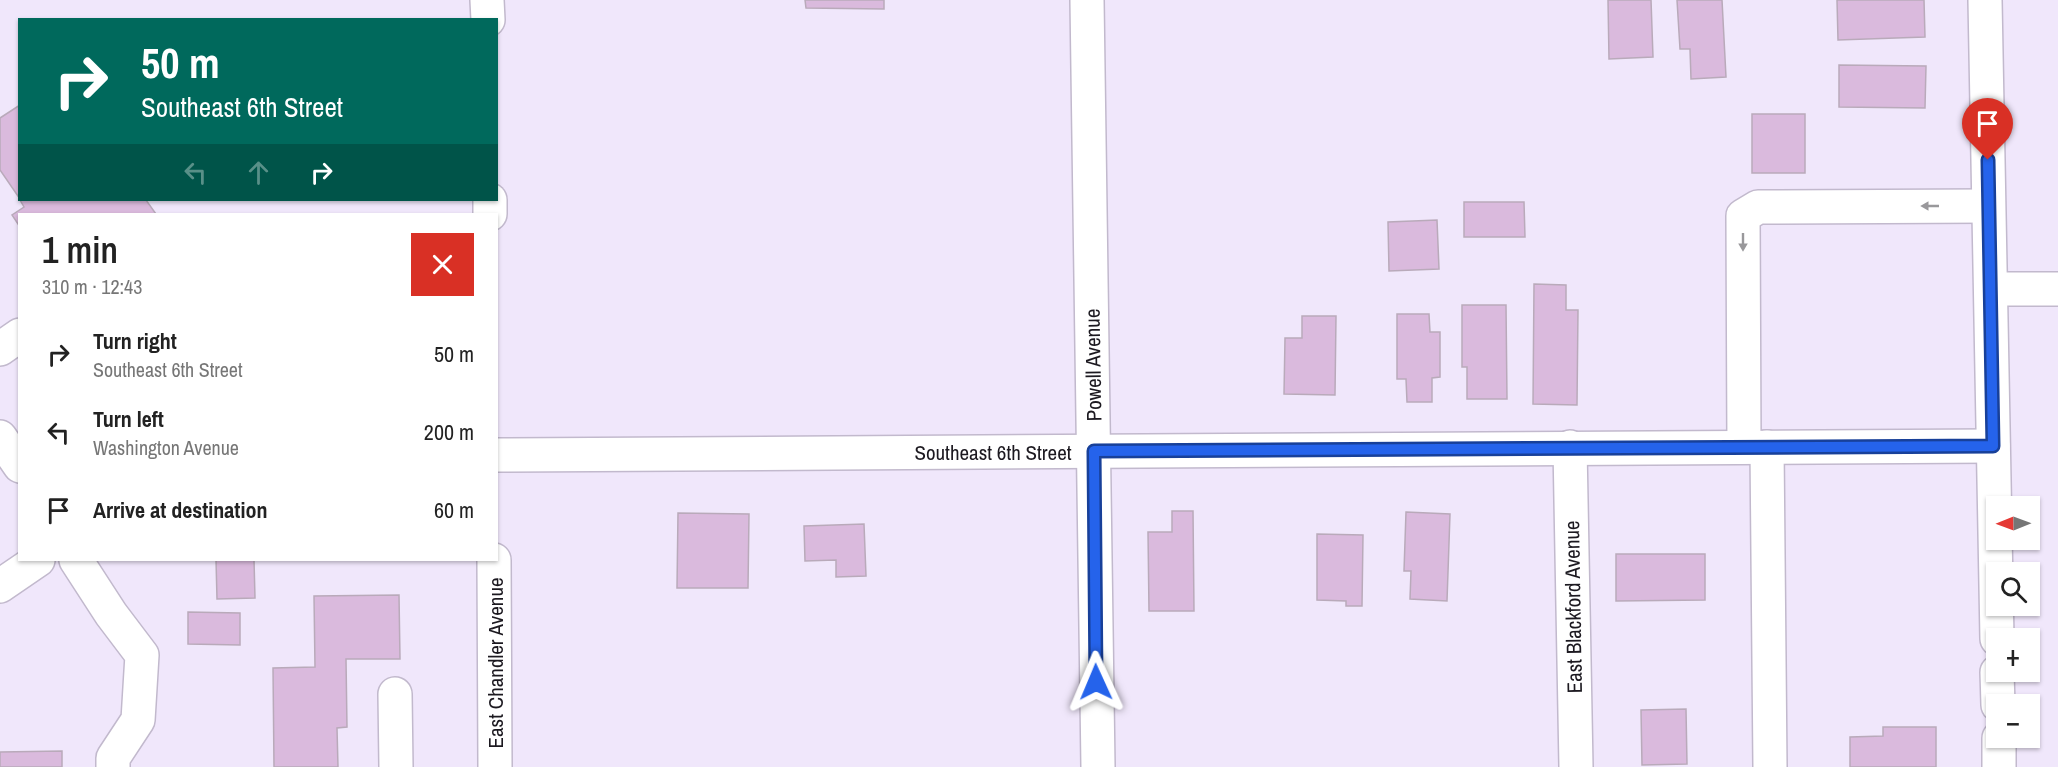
<!DOCTYPE html>
<meta charset="utf-8">
<style>
body{margin:0;font-family:"Archivo Narrow",sans-serif;background:#f6f6f6;color:#222;height:100vh;display:flex;flex-direction:column;font-size:22px;white-space:nowrap}
*{box-sizing:border-box;margin:0}
p{font-size:20px;color:#767676}
.icon{flex:none;width:33px;height:33px;fill:none;stroke:currentColor;stroke-width:2;stroke-linecap:round;stroke-linejoin:round}
.map{position:relative;flex:1;overflow:hidden}
.side{position:absolute;left:18px;top:213px;width:480px;height:348px;display:flex;flex-direction:column;background:#fff;border-radius:0px;box-shadow:0 2px 4px #0004}
.side>*{flex:none}
.hud{position:absolute;left:18px;top:18px;width:480px;height:183px;border-radius:0px;box-shadow:0 2px 4px #0004;background:#00695c;color:#fff;overflow:hidden}
.needle{width:39px;rotate:269deg}
.buttons{position:absolute;left:1986px;top:496px;display:grid;gap:12px}
.buttons a{display:grid;place-items:center;width:54px;height:54px;border-radius:0px;background:#fff;box-shadow:0 2px 4px #0004;font-size:30px}
.pin{position:absolute;display:grid;place-items:center;width:51px;height:51px;color:#fff;margin:-62px -26px;border-radius:50% 50% 50% 0;rotate:-45deg;box-shadow:0 0 6px #0007}
.pin .icon{rotate:45deg}
.me{position:absolute;width:66px;margin:-33px;rotate:359deg;stroke-linejoin:round;filter:drop-shadow(0 0 4px #0008)}
.turn{display:flex;align-items:center;gap:21px;height:126px;padding:0 24px;font-size:27px}
.turn .icon{width:78px;height:78px;stroke-width:2.5}
.turn b{display:block;font-size:42px;line-height:51px}
.lanes{display:flex;align-items:center;height:57px;padding:0 24px;background:#0003;justify-content:center;gap:30px;direction:ltr}
.lanes .off{opacity:.35}
.round{display:grid;place-items:center;flex:none;width:63px;height:63px;border-radius:0px;background:#f6f6f6}
.overview{display:flex;align-items:center;justify-content:space-between;height:102px;padding:0 24px}
h1{font-size:36px;font-weight:600;line-height:45px}
ul{padding:0;list-style:none}
li{display:flex;align-items:center;gap:18px;height:78px;padding:0 24px}
li div{flex:1}
li b{display:block;font-size:22px}
li em{font-style:normal}
.map>svg:first-child{display:block}
.building{fill:#dabadd;stroke:#b9aaba;stroke-width:1.5}
.lines{fill:none;stroke-linecap:round;stroke-linejoin:round}
.minor-casing{stroke:#c2b9cd;stroke-width:36}
.minor{stroke:#fff;stroke-width:33}
.oneway{fill:#99989b}
.route-casing{stroke:#184099;stroke-width:15}
.route{stroke:#2563eb;stroke-width:10}
.labels{text-anchor:middle;dominant-baseline:central;stroke-width:4.5;stroke-linejoin:round;paint-order:stroke}
.street-label{font-size:21px;fill:#1c1920;stroke:#fff}
</style>
<div class="map">
<svg width="2058" height="767" viewBox="0 0 2058 767">
<rect width="100%" height="100%" fill="#f0e7fb"/>
<g class="building">
<polygon points="805,0 884,0 884,9 806,8"/>
<polygon points="1608,0 1651,0 1653,57 1609,59"/>
<polygon points="1677,0 1722,0 1726,77 1691,79 1690,49 1680,49"/>
<polygon points="1837,0 1924,0 1925,37 1838,40"/>
<polygon points="1839,65 1926,66 1925,108 1839,107"/>
<polygon points="20,105 20,199 0,170 0,118"/>
<rect x="1752" y="114" width="53" height="59"/>
<polygon points="20,200 146,200 156,214 20,214 20,227 12,215 24,207"/>
<polygon points="1464,202 1524,202 1525,237 1464,237"/>
<polygon points="1437,220 1439,269 1389,271 1388,222"/>
<polygon points="1534,284 1566,285 1566,310 1578,310 1577,405 1533,404"/>
<polygon points="1462,305 1506,305 1507,399 1467,399 1467,367 1462,367"/>
<polygon points="1397,314 1429,314 1430,332 1440,332 1440,377 1432,378 1432,402 1407,402 1406,379 1397,379"/>
<polygon points="1302,316 1336,316 1335,395 1284,394 1285,338 1302,338"/>
<polygon points="1172,511 1193,511 1194,611 1149,611 1148,532 1172,532"/>
<polygon points="1406,512 1450,514 1447,601 1410,599 1411,571 1404,571"/>
<polygon points="678,513 749,514 748,588 677,588"/>
<polygon points="864,524 866,576 836,577 836,560 805,561 804,526"/>
<polygon points="1317,534 1363,535 1362,606 1346,606 1346,601 1317,600"/>
<polygon points="1616,554 1705,554 1705,600 1616,601"/>
<polygon points="216,560 254,560 255,598 217,599"/>
<polygon points="399,595 400,659 346,659 347,727 337,728 338,767 274,767 273,668 315,667 314,596"/>
<polygon points="188,612 240,613 240,645 188,644"/>
<polygon points="1686,709 1687,764 1642,765 1641,710"/>
<polygon points="1883,727 1936,727 1936,767 1850,767 1850,737 1883,736"/>
<polygon points="62,751 62,767 0,767 0,752"/>
</g>
<g class="lines">
<defs>
<g id="minor">
<polyline points="487,0 488,20"/>
<polyline points="1087,0 1098,767"/>
<polyline points="1985,0 1997,639"/>
<polyline points="490,200 490,214"/>
<polyline points="1991,289 2058,289"/>
<polyline points="0,349 20,335"/>
<polyline points="0,437 20,466"/>
<polyline points="1570,447 1576,767"/>
<polyline points="1744,447 1743,216 1758,207 1988,206"/>
<polyline points="1767,447 1770,767"/>
<polyline points="496,455 1993,446"/>
<polyline points="76,560 111,614 142,655 138,720 113,758 113,767"/>
<polyline points="494,560 495,767"/>
<polyline points="0,586 38,560"/>
<polyline points="1997,672 1998,705"/>
<polyline points="395,694 396,767"/>
<polyline points="1999,738 1999,767"/>
</g>
</defs>
<use href="#minor" class="minor-casing"/>
<use href="#minor" class="minor"/>
</g>
<defs><path id="oneway-solid" d="M-6-.8H1V-3.2L6.5 0L1 3.2V.8H-6Z" transform="scale(1.5)"/></defs>
<g class="oneway">
<use href="#oneway-solid" transform="translate(1930 206) rotate(180)"/>
<use href="#oneway-solid" transform="translate(1743 242) rotate(90)"/>
</g>
<g class="lines">
<defs>
<polyline id="route" points="1096,682 1094,451 1993,446 1988,160"/>
</defs>
<use href="#route" class="route-casing"/>
<use href="#route" class="route"/>
</g>
<g class="labels">
<g class="street-label">
<text transform="translate(1093 365) rotate(-91)">Powell Avenue</text>
<text x="993" y="452">Southeast 6th Street</text>
<text transform="translate(1573 607) rotate(-91)">East Blackford Avenue</text>
<text transform="translate(495 663) rotate(-90)">East Chandler Avenue</text>
</g>
</g>
</svg>
<div class="buttons">
<a><svg class="needle" viewBox="-14 -14 28 28"><path d="M0-13l5 13h-10z" fill="#e53935"/><path d="M0 13l5-13h-10z" fill="#767676"/></svg></a>
<a><svg class="icon" aria-label="search" viewBox="0 0 24 24"><circle cx="10" cy="10" r="6"/><path d="M15 15l6 6"/></svg></a>
<a>+</a>
<a>−</a>
</div>
<div class="pin" style="left:1988px;top:160px;background:#d93025"><svg class="icon" aria-label="arrive" viewBox="0 0 24 24"><path d="M6 21V4h12l-3 4 3 4H6"/></svg></div>
<svg class="me" style="left:1096px;top:682px" viewBox="-20 -20 40 40"><path d="M0-17L14 15 0 8-14 15z" fill="#2563eb" stroke="#fff" stroke-width="4"/></svg>
<div class="hud">
<div class="turn"><svg class="icon" aria-label="right" viewBox="0 0 24 24"><path d="M7 20v-9h11M14 6l5 5-5 5"/></svg><div><b>50 m</b>Southeast 6th Street</div></div>
<div class="lanes"><svg class="icon off" aria-label="left" viewBox="0 0 24 24"><path d="M17 20v-9H6M10 6l-5 5 5 5"/></svg><svg class="icon off" aria-label="ahead" viewBox="0 0 24 24"><path d="M12 20V5M6 11l6-6 6 6"/></svg><svg class="icon" aria-label="right" viewBox="0 0 24 24"><path d="M7 20v-9h11M14 6l5 5-5 5"/></svg></div>
</div>
<section class="side">
<div class="overview"><div><h1>1 min</h1><p>310 m · 12:43</p></div><a class="round" style="background:#d93025;color:#fff"><svg class="icon" aria-label="close" viewBox="0 0 24 24"><path d="M6 6l12 12M18 6L6 18"/></svg></a></div>
<ul>
<li><svg class="icon" aria-label="right" viewBox="0 0 24 24"><path d="M7 20v-9h11M14 6l5 5-5 5"/></svg><div><b>Turn right</b><p>Southeast 6th Street</p></div><em>50 m</em></li>
<li><svg class="icon" aria-label="left" viewBox="0 0 24 24"><path d="M17 20v-9H6M10 6l-5 5 5 5"/></svg><div><b>Turn left</b><p>Washington Avenue</p></div><em>200 m</em></li>
<li><svg class="icon" aria-label="arrive" viewBox="0 0 24 24"><path d="M6 21V4h12l-3 4 3 4H6"/></svg><div><b>Arrive at destination</b></div><em>60 m</em></li>
</ul>
</section>
</div>
